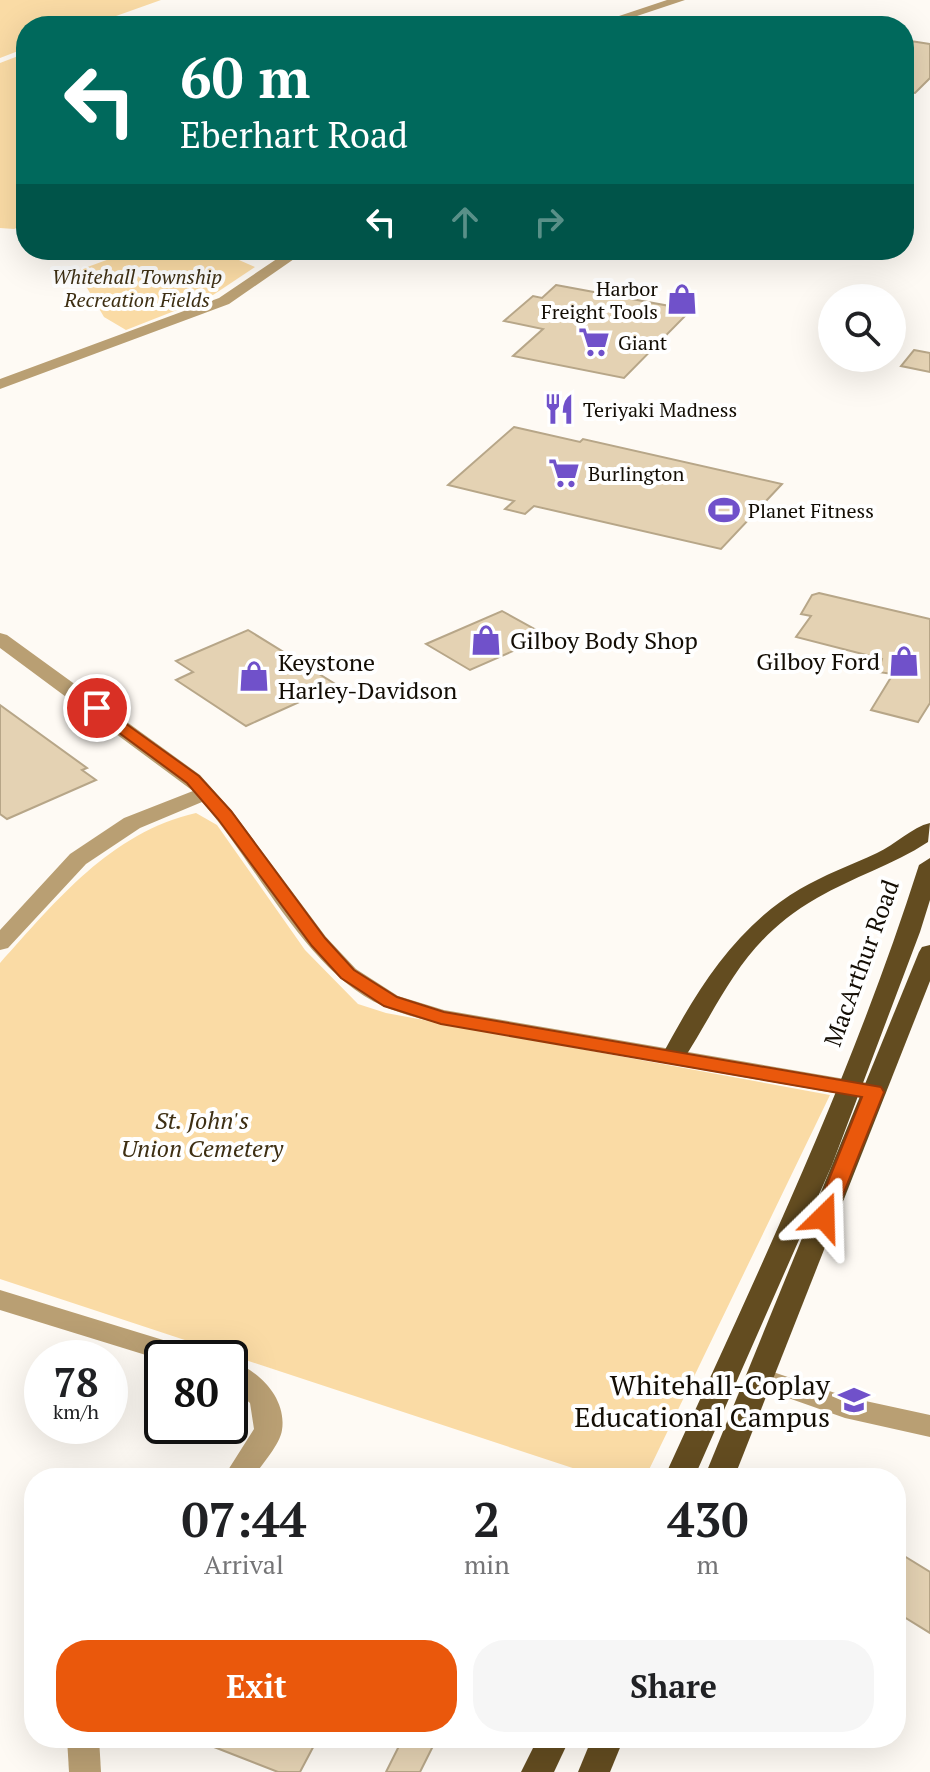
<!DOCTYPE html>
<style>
body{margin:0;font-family:"PT Serif",serif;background:#f6f6f6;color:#202124;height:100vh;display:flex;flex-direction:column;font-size:30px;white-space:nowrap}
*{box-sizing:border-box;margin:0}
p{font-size:26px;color:#757577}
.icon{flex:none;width:44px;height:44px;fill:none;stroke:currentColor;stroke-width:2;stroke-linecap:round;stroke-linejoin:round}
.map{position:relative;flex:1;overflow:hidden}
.panel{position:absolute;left:24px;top:1468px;width:882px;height:280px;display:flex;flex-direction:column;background:#fff;border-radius:32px;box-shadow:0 8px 32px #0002}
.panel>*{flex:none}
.top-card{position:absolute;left:16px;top:16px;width:898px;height:244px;border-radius:32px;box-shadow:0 8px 32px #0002;background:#00695c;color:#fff;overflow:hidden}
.buttons{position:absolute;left:818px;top:284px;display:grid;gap:16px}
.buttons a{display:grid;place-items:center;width:88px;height:88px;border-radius:50%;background:#fff;box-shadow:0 8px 32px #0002;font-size:40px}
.speed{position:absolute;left:24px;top:1340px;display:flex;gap:16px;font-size:40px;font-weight:700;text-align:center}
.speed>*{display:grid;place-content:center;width:104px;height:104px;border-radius:50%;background:#fff;box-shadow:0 8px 32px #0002;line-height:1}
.speed small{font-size:20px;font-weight:400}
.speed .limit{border:4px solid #111;border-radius:12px;background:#fff;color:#111}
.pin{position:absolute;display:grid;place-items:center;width:68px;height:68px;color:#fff;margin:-34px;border:4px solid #fff;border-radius:50%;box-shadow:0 2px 8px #0007}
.me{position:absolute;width:88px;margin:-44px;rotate:22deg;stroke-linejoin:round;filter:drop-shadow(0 0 6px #0008)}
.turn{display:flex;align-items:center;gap:28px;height:168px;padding:0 32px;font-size:36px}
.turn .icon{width:104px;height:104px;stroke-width:2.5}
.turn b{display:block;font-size:56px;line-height:68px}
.lanes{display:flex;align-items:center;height:76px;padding:0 32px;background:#0003;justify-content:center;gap:40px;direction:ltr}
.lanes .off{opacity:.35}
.eta{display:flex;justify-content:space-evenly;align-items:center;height:136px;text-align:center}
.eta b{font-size:48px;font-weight:700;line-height:56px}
.action{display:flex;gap:16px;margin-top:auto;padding:16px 32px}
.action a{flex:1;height:92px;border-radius:32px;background:#ea580c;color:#fff;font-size:32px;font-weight:700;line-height:92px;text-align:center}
.action a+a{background:#f6f6f6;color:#202124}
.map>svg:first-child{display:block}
.green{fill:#fadba5}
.building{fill:#e4d2b3;stroke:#b7a688;stroke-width:2}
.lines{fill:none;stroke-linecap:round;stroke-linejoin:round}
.minor{fill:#b99f73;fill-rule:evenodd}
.tertiary{fill:#b99f73;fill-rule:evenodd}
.trunk{fill:#634c20;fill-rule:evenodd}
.route{fill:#ea580c;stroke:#983908;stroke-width:2}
.labels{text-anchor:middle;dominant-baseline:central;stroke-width:8;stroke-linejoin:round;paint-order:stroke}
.far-park-label{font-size:20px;font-style:italic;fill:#3e2f13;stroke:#fff}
.far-poi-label{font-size:20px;fill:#130d04;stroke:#fff;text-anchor:start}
.poi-label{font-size:24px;fill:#130d04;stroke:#fff;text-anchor:start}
.street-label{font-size:24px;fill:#130d04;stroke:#fff}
.park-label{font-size:24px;font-style:italic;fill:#3e2f13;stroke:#fff}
.near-poi-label{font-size:28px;fill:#130d04;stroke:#fff;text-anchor:end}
</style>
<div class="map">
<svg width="930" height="1772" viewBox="0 0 930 1772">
<rect width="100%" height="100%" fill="#fefaf4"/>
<g class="green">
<polygon points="0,0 161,0 88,26 26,26 26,48 0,58"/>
<polygon points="26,53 26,224 14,229 0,228 0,63"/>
<polygon points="134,250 216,250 255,267 210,297 126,330 104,317 83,281 71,273"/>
<path d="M196,813l21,12 88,125 53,54 28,9 444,82 -185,383h-42l-603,-199v-316c57,-63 110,-130 196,-150z"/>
</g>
<g class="building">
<polygon points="904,40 930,44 930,78 915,93 904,91"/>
<polygon points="556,285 691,310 624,378 513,356 543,329 504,321 533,296 542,298"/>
<polygon points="914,350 930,353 930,372 901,366"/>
<polygon points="514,427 580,442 583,439 782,484 721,549 534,506 525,514 505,509 514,501 448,485"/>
<polygon points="819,593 930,619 930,703 918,722 871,710 893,674 878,672 882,659 796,637 811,616 801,614 812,595"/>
<polygon points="502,611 547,636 470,670 426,644"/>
<polygon points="248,630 337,685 246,726 176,680 193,672 176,661"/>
<polygon points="0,705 87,768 82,770 96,780 7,819 0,814"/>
<polygon points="896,1551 930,1572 930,1633 896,1612"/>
<polygon points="191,1738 318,1738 300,1772 278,1772"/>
<polygon points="403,1738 437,1738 420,1772 386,1772"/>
</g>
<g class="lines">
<polygon class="minor" points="761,1368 847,1397 930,1415 930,1437 845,1418 751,1385 747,1378 751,1371"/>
<g class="tertiary">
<polygon points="667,0 685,0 607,26 589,26"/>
<polygon points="290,250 307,250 229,304 0,389 0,379 219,298"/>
<path d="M0,633l7,2 193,140 32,36 94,126 30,32 42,27 46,14 430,74 9,2 3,6 -3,6 -9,2 -433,-76c-19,-5 -40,-10 -58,-18 -77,-34 -126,-142 -181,-204l-62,26 -54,36 -78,84 -8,2v-20l70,-76 54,-36 69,-27 -193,-143z"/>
<polygon points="0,1290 199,1351 203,1358 162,1360 0,1310"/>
<path d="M230,1361c28,8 57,37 52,69 -2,15 -21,35 -29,48h-30l31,-49 -4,-26 -20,-17z"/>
<polygon points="67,1738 99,1738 101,1772 69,1772"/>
</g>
<g class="trunk">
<path d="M930,823l-2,19c-35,23 -75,35 -111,56 -75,43 -92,97 -135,164h-18l-3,-5c35,-65 73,-129 139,-168 24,-14 51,-24 77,-36 18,-8 35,-26 53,-30z"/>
<path d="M930,858v42l-10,32 -88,233 -138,313h-30c92,-201 188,-402 255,-613z"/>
<polygon points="930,945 930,981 734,1478 704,1478 919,952 922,947"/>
<polygon points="538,1738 570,1738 554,1772 521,1772"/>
<polygon points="592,1738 624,1738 610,1772 578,1772"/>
</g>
</g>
<polygon class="route" points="97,703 199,776 231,811 325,938 354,970 397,997 444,1012 881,1087 884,1092 832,1222 817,1222 814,1217 862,1097 441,1024 384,1006 341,978 312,946 218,819 187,783 91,712 89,708"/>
<defs>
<symbol id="shop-bare" viewBox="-9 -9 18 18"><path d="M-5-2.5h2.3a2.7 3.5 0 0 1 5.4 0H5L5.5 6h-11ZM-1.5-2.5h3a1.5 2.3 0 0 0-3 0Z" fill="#7051ca" stroke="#fff" stroke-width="2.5" paint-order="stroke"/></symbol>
<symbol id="supermarket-bare" viewBox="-9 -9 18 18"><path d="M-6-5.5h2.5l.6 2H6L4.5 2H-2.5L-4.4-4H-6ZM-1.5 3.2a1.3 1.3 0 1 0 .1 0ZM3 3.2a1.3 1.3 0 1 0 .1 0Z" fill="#7051ca" stroke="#fff" stroke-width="2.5" paint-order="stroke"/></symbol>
<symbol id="restaurant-bare" viewBox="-9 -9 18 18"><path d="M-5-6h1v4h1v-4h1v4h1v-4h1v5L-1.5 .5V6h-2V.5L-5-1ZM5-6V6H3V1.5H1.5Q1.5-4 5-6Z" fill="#7051ca" stroke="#fff" stroke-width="2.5" paint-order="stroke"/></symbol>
<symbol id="stadium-bare" viewBox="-9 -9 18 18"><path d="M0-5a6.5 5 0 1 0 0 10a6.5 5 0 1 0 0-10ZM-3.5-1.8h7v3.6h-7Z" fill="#7051ca" stroke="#fff" stroke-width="2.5" paint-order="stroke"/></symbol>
<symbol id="school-bare" viewBox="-9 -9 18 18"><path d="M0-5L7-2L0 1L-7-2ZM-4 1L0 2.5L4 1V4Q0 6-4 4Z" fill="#7051ca" stroke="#fff" stroke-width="2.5" paint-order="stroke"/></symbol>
</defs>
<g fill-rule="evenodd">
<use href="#shop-bare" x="660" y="277" width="44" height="44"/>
<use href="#supermarket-bare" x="572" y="320" width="44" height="44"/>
<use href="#restaurant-bare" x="537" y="387" width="44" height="44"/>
<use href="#supermarket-bare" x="542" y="451" width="44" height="44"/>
<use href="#stadium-bare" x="702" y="488" width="44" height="44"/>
<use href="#shop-bare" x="464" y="618" width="44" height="44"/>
<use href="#shop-bare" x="882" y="639" width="44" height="44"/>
<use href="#shop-bare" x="232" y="654" width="44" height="44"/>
<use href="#school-bare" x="832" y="1378" width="44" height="44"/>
</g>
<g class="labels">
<g class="far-park-label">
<text x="137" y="276">Whitehall Township<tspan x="137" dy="23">Recreation Fields</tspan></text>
</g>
<g class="far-poi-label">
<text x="658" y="288" text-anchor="end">Harbor<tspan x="658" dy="23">Freight Tools</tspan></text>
<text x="618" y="342">Giant</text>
<text x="583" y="409">Teriyaki Madness</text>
<text x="588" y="473">Burlington</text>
<text x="748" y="510">Planet Fitness</text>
</g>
<g class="poi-label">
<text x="510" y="640">Gilboy Body Shop</text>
<text x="880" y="661" text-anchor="end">Gilboy Ford</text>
<text x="278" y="662">Keystone<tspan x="278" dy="28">Harley-Davidson</tspan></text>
</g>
<g class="street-label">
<text transform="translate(861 963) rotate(-70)">MacArthur Road</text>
</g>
<g class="park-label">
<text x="202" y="1120">St. John's<tspan x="202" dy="28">Union Cemetery</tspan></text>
</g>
<g class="near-poi-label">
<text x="830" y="1384">Whitehall-Coplay<tspan x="830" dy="32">Educational Campus</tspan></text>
</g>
</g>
</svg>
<div class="buttons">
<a><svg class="icon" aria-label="search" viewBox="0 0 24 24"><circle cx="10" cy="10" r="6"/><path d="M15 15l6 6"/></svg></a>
</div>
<div class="speed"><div>78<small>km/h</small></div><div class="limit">80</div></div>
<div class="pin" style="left:97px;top:708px;background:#d93025"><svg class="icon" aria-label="arrive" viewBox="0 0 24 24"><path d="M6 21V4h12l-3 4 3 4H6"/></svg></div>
<svg class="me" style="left:824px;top:1217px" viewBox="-20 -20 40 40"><path d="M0-17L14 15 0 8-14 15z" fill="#ea580c" stroke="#fff" stroke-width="4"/></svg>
<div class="top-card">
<div class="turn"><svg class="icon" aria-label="left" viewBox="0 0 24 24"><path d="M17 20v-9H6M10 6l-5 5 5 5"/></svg><div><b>60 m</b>Eberhart Road</div></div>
<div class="lanes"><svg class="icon" aria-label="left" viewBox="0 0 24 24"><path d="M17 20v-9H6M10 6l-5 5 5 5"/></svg><svg class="icon off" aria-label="ahead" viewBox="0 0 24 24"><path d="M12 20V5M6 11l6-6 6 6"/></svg><svg class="icon off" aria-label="right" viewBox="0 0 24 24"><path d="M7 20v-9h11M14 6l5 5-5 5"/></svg></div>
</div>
<section class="panel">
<div class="eta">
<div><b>07:44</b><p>Arrival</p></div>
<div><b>2</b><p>min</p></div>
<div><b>430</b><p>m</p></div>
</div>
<div class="action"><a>Exit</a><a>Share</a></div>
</section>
</div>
